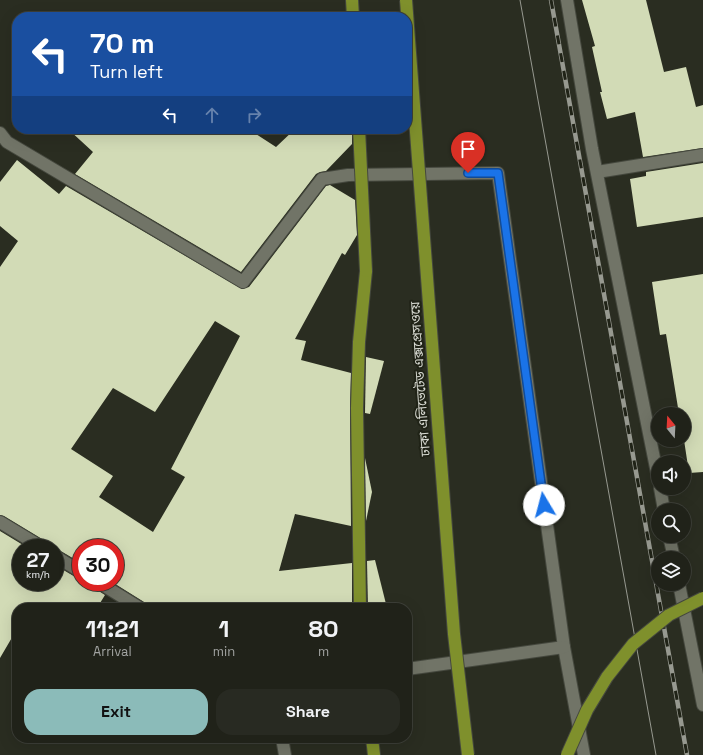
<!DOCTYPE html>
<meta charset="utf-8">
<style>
body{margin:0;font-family:"Space Grotesk","Noto Sans Bengali",sans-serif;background:#282a22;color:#f1f3f6;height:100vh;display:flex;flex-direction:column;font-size:15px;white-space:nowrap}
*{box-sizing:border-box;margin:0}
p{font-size:13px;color:#a2a4a2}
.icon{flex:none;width:22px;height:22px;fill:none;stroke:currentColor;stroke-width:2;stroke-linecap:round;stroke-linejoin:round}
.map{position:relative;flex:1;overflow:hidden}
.side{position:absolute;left:12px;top:603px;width:400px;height:140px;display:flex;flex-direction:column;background:#202219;border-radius:16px;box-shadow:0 4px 16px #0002,0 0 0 1px #3d3f38}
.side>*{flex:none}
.hud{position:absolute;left:12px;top:12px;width:400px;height:122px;border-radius:16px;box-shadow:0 4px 16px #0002,0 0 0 1px #3d3f38;background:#1a4fa0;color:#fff;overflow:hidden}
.needle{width:26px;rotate:342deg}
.buttons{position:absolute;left:651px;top:407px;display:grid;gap:8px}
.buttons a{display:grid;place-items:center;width:40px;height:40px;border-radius:50%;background:#202219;box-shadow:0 4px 16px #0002,0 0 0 1px #3d3f38;font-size:20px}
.speed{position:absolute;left:12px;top:539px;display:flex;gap:8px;font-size:20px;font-weight:700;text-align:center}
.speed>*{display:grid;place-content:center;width:52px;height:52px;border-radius:50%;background:#202219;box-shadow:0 4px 16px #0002,0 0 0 1px #3d3f38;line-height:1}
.speed small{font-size:10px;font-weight:400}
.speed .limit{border:6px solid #d22;background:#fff;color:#111}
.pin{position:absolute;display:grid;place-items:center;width:34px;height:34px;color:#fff;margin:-41px -17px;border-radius:50% 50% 50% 0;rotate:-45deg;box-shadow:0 0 4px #0007}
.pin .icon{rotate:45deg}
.me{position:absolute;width:44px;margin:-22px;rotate:352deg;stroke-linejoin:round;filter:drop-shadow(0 0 3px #0008)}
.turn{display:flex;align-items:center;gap:14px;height:84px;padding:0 12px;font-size:18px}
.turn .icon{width:52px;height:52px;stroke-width:2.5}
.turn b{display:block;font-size:28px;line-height:34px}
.lanes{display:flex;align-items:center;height:38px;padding:0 12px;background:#0003;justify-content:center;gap:20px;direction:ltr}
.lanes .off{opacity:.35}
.eta{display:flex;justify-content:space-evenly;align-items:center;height:68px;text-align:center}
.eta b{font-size:24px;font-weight:800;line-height:28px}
.primary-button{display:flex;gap:8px;margin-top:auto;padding:8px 12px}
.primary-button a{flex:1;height:46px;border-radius:16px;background:#8bbbb9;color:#111;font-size:16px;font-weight:800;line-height:46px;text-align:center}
.primary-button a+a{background:#282a22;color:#f1f3f6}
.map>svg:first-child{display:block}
.building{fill:#d2dbb6;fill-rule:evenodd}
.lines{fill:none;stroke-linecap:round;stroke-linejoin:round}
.lane-casing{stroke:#45483e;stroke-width:14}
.street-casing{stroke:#45483e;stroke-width:14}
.highway-casing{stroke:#45483e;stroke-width:14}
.lane{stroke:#717467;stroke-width:12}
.street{stroke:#717467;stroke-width:12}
.highway{stroke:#7f902c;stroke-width:12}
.tram{stroke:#979990;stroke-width:1}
.rail-casing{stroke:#979990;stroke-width:4.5}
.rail{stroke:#202317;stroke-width:3;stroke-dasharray:9;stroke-linecap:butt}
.highway-bridge-casing{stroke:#45483e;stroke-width:14;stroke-linecap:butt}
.highway-bridge{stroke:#7f902c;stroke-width:12}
.route-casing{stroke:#114b97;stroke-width:10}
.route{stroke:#1a73e8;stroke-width:7}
.labels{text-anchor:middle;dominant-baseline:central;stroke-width:4;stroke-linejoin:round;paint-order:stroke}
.street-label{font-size:13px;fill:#d7d9d1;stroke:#202317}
</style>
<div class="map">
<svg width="703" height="755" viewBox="0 0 703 755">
<rect width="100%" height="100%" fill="#2a2d21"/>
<g class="building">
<polygon points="582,0 646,0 664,72 686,67 696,107 703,105 703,148 643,157 635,112 607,119 600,92 602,92 592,47 595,46"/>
<polygon points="68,129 248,129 276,147 295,129 352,129 352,144 326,171 320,172 316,174 241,272 75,174 93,152"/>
<path d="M17,160l42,34 7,-8 176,103 7,-2 77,-101 4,-1 25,15 2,35 -12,20 -3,-2 -47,86 11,2 -5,19 50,13 -1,35 1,118 -56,-12 -16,57 73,-8v45h-201l-7,-6 -32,-20h3v-34h-34v15l-22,-13 -9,-2 -3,-6 -43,-26 -4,-1v-248l18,-26 -18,-15v-44zM215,321l25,15 -69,133 14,8 -32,55 -54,-35 14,-21 -42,-27 42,-61 42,24z"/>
<polygon points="703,163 703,217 637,227 630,179 646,176 646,172"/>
<polygon points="703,274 703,472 689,473 684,440 684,414 679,414 666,334 660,335 652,282"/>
<polygon points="366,357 384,361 370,414 365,413"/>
<polygon points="365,458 372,492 366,521"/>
<polygon points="0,531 28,548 21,548 21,582 55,582 55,565 77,578 81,579 81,582 91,582 94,588 105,595 97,608 17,608 17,629 0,658"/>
<polygon points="375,560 386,604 368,608 367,561"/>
</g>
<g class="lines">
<defs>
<polyline id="lane" points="597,172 703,155"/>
<g id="street">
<polyline points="567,0 592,149 658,478"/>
<polyline points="0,133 7,142 243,282 322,179 348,175 498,173 564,647 584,755"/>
<polyline points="660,488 664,510"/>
<polyline points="0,522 43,548"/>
<polyline points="669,536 674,558"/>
<polyline points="55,556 81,572"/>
<polyline points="98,582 140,608"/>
<polyline points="679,584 703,705"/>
<polyline points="407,669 564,647"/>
<polyline points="282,738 285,755"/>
</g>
<g id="highway">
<polyline points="352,0 353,17"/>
<polyline points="360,608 357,408 359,342 366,271"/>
<polyline points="372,738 374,755"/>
</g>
</defs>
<use href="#lane" class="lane-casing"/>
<use href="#street" class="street-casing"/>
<use href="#highway" class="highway-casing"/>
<use href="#lane" class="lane"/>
<use href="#street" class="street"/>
<use href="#highway" class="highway"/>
<polyline class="tram" points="520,0 656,755"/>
<defs>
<polyline id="rail" points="551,0 687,755"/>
</defs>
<use href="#rail" class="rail-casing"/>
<use href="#rail" class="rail"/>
<defs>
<g id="highway-bridge">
<polyline points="406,0 454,634 468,755"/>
<polyline points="359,129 366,271"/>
<polyline points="567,755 587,710 607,677 633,644 669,615 703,598"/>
</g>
</defs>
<use href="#highway-bridge" class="highway-bridge-casing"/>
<use href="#highway-bridge" class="highway-bridge"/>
</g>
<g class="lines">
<defs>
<polyline id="route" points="468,173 498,173 544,505"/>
</defs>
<use href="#route" class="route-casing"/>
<use href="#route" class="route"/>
</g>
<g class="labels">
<g class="street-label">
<text transform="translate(420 379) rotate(-94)">ঢাকা এলিভেটেড এক্সপ্রেসওয়ে</text>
</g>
</g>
</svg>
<div class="buttons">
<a><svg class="needle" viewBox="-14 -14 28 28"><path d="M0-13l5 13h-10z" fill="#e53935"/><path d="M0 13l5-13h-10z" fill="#a2a4a2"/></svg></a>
<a><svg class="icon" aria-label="sound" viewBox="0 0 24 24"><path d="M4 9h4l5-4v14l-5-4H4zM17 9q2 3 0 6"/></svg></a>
<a><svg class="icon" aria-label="search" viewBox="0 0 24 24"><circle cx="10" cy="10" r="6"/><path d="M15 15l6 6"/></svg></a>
<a><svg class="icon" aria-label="layers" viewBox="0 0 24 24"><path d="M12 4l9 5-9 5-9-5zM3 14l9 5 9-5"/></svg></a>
</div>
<div class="speed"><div>27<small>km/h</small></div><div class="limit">30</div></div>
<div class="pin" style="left:468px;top:173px;background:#d93025"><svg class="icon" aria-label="arrive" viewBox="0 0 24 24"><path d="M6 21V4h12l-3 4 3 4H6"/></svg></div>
<svg class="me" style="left:544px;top:505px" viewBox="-20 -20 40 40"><circle r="19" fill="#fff"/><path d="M0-13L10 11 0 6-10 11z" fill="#1a73e8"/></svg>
<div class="hud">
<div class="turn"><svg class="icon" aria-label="left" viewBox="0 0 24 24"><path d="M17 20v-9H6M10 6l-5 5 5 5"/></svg><div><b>70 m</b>Turn left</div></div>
<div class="lanes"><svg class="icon" aria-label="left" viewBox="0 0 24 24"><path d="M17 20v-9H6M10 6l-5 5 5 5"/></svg><svg class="icon off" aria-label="ahead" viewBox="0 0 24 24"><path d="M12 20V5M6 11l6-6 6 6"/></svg><svg class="icon off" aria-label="right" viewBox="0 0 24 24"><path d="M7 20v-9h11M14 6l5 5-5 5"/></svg></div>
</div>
<section class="side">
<div class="eta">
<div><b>11:21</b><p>Arrival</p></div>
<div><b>1</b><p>min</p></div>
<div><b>80</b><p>m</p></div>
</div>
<div class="primary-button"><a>Exit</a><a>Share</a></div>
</section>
</div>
